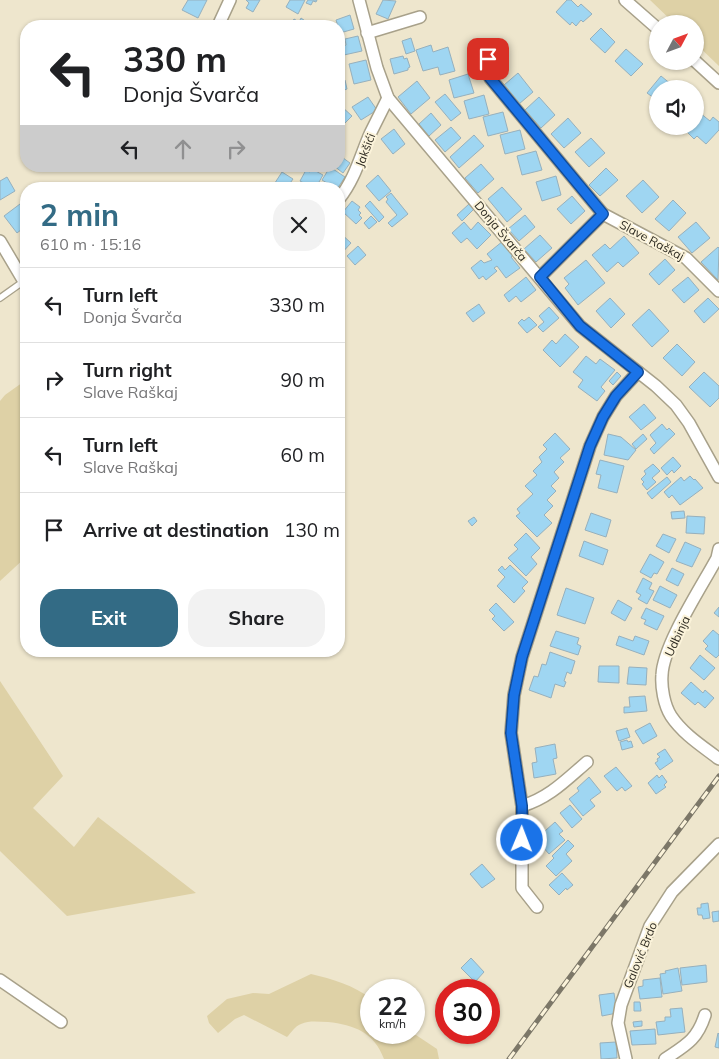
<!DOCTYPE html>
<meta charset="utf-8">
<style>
body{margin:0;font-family:Mulish,sans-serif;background:#f2f2f2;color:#202124;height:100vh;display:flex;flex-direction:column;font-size:19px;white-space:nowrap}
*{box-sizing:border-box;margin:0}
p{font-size:16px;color:#757577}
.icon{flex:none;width:28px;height:28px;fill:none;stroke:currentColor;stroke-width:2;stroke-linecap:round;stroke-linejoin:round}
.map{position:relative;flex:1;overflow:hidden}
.side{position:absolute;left:20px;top:182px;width:325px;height:475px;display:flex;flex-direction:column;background:#fff;border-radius:20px;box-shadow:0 1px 4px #0004}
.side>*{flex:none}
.banner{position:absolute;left:20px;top:20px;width:325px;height:152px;border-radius:20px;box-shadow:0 1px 4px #0004;background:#fff;color:#202124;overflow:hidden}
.needle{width:32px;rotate:49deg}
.tools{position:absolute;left:649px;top:15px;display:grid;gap:10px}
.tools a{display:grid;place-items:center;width:55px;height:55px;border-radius:50%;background:#fff;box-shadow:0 1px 4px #0004;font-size:25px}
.speed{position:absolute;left:360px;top:979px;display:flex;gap:10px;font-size:25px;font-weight:700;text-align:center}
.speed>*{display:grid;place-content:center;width:65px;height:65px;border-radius:50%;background:#fff;box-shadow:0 1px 4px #0004;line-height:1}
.speed small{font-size:12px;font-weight:400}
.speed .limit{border:8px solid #d22;background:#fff;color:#111}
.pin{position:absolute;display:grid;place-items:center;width:42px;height:42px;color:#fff;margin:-21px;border-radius:10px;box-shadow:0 2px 8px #0006}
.me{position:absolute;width:55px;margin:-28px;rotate:1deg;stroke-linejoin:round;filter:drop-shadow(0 0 4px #0008)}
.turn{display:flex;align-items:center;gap:18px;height:105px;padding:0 20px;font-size:22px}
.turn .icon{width:65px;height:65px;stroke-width:2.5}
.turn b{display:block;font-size:35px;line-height:42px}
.lanes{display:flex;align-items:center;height:48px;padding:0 20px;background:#0003;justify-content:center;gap:25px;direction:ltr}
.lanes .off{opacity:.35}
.round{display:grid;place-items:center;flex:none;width:52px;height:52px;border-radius:20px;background:#f2f2f2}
.head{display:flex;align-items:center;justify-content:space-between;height:85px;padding:0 20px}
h1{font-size:30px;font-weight:700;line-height:38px;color:#336b85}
.cta{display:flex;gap:10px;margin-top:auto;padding:10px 20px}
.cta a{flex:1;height:58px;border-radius:20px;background:#336b85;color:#fff;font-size:20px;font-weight:700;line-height:58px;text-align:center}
.cta a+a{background:#f2f2f2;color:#202124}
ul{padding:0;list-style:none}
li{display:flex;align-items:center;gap:15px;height:75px;padding:0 20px;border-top:1px solid #e0e0e0}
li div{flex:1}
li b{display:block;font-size:19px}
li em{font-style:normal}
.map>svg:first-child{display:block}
.green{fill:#ded1a6}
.building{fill:#9fd6f2;stroke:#96b0bd}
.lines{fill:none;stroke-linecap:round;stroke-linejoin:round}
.lane-casing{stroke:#a8a18a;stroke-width:8}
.street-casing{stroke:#a8a18a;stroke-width:14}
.lane{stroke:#fff;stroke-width:5.5}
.street{stroke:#fff;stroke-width:11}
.rail-casing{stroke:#7c7768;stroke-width:5}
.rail{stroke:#fbf3da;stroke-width:3;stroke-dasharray:9;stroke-linecap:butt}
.route-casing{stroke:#114b97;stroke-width:12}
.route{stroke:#1a73e8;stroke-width:9}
.labels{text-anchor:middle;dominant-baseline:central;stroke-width:4;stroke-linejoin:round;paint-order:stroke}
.street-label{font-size:12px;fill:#2e2b22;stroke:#fbf3da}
</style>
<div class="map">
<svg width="719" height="1059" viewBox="0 0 719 1059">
<rect width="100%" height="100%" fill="#eee6cd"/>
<g class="green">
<polygon points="650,0 719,0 719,66 695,43 695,24 675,24"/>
<polygon points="26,380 26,557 0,581 0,401 5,395"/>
<polygon points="0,681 63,776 33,808 74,847 98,817 196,893 67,916 0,851"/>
<path d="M311,974c21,5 43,11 60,25v33l42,1 24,16 2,10h-55c-10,-27 -30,-34 -56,-37 -9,0 -18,-2 -27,2 -6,2 -10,9 -14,13l-43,-22 -9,4 -17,14 -9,-10 -2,-7 20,-17 26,-6 16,1z"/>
</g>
<g class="building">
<polygon points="188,0 207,0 198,18 182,10"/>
<polygon points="260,0 253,12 246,8 249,3 246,0"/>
<polygon points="290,0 305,0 298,14 286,7"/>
<polygon points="308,0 317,0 316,2 313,1 311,5 306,3"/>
<polygon points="383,0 396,1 388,19 376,14"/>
<polygon points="567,0 571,0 578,7 581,4 592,14 583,22 581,20 576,26 572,22 570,25 556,12"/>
<polygon points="350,15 354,29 340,33 336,20"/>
<polygon points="301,18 308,23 306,26 295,26 291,24 294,19 299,22"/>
<polygon points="601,28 615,42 605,53 590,39"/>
<polygon points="358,36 362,51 344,55 342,47 346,45 345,39"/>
<polygon points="411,38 415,51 406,54 402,41"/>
<polygon points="431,45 433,52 448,47 455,71 440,75 438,67 423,71 416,50"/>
<polygon points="626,49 643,64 631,76 615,61"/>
<polygon points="403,56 404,59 407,58 410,67 408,68 408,70 394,74 390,59"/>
<polygon points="366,60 371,80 354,84 349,64"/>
<polygon points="518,73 533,92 519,104 504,85"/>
<polygon points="468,74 474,93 454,98 449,80"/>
<polygon points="661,76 677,89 658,89 658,101 647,93"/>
<polygon points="345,80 347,89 339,92 339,82"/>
<polygon points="417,81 430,98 411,114 398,97"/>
<polygon points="445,94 461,113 451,121 435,102"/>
<polygon points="484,95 489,114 469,119 464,101"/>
<polygon points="368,97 377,110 361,120 352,107"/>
<polygon points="539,97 555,115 541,128 525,110"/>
<polygon points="341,106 352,116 344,124 339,119 339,108"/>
<polygon points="503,112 508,131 488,136 483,117"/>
<polygon points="431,113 441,125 429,136 419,124"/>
<polygon points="700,113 710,121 713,117 719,122 719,130 706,144 697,136 694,139 685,130 688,126 695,126 695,118"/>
<polygon points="568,118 581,133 564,148 551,134"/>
<polygon points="451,127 461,138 445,152 435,140"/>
<polygon points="394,129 405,144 393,154 381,139"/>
<polygon points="520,130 525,149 505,154 500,135"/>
<polygon points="474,135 484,146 459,168 450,157"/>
<polygon points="591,138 605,153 589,167 575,152"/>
<polygon points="536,151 542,170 522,175 517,156"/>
<polygon points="339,155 350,163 343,173 334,166 339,166"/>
<polygon points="481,164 494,179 478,193 465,178"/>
<polygon points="330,167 345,177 337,189 322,180"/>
<polygon points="606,168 618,180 600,196 589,185"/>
<polygon points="312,169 323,175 315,189 300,181 306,170 310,172"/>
<polygon points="282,172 293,179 286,189 271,189"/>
<polygon points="378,175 391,191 379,201 366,186"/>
<polygon points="556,176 561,195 542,201 536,182"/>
<polygon points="7,177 15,191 0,200 0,181"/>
<polygon points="643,180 659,197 642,213 626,196"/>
<polygon points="502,187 522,209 507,222 488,199"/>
<polygon points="391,193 408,214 392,227 388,223 397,215 386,202 388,199 386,197"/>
<polygon points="572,196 585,211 571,224 557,209"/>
<polygon points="673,200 686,213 669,231 655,219"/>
<polygon points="352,201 360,207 358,210 361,213 359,215 362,218 356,224 343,212"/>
<polygon points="370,201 384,217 379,222 365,206"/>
<polygon points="20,204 26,213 26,226 17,233 4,216"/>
<polygon points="469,204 474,209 462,221 457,215"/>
<polygon points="525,215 535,227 519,241 508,229"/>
<polygon points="371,216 377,222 369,229 364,223"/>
<polygon points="464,222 471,230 478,222 491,235 477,249 467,238 461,243 452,233"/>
<polygon points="696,222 710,238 692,253 678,237"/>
<polygon points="339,232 351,243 339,256"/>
<polygon points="540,235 552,248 536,262 524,249"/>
<polygon points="624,236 639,253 623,267 618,262 607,272 592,255 605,244 610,249"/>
<polygon points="503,241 513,255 511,257 520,268 506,278 497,266 494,268 497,271 486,280 483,276 479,279 471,268 481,260 484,263 492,260 487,254"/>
<polygon points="358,246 366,255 355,265 347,256"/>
<polygon points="718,247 719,248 718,280 701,262"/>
<polygon points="665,259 675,270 659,285 649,274"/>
<polygon points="586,260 605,283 578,305 565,288 569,284 564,278"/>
<polygon points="526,277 536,290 521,302 516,296 509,302 504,295"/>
<polygon points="688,277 699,290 684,303 672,290"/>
<polygon points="610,298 625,314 611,328 596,311"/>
<polygon points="708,298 719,309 704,323 694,311"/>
<polygon points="479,304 485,313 473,322 466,313"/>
<polygon points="549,307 559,318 543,332 538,327 544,322 539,316"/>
<polygon points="649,309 669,331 652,347 632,325"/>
<polygon points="529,317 537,325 527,333 518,323 522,319 524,321"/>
<polygon points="565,334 579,347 560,367 543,350 552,340 556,344"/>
<polygon points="677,344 695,362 682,376 663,358"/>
<polygon points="586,356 596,364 600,359 615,370 601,387 605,391 597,401 578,387 583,380 573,372"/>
<polygon points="617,372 621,376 613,385 609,381"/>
<polygon points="704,372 719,386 719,398 710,407 689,387"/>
<polygon points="644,404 656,418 641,430 629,417"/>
<polygon points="662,424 667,430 669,428 675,434 654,454 650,449 656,443 650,435"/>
<polygon points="555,433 570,449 560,458 564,462 554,472 559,478 551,486 556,491 547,500 553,506 544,515 552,523 537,537 516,516 520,513 517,509 533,494 525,486 537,475 533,471 542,462 539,457 547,449 543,445"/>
<polygon points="608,434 621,437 636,450 628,460 604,455"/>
<polygon points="643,434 647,439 636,449 632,444"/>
<polygon points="673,457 681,466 674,473 672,470 667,475 661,468"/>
<polygon points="600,460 624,466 617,493 598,488 601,475 596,474"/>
<polygon points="653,464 660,471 652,478 656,482 647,490 642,484 644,482 641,479 646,474 644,471"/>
<polygon points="690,476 694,480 695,479 703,488 680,505 672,495 669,498 664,492 681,477 684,481"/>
<polygon points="667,477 671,482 652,499 647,493"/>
<polygon points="684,511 685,518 672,519 671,512"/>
<polygon points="591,513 611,520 606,537 585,530"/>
<polygon points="687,516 705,517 704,534 686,533"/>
<polygon points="474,517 477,521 472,526 468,521"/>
<polygon points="526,533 540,548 531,557 537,564 526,576 508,558 518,549 514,545"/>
<polygon points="663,534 676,539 669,553 656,546"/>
<polygon points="584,541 608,550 603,565 579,556"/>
<polygon points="685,542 701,549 692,567 676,561"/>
<polygon points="650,554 664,562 657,574 654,573 651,578 640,572"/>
<polygon points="510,565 528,582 522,588 525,591 514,603 497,586 505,577 498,570 502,566 505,570"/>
<polygon points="672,568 684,574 678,586 666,580"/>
<polygon points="643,578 652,583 649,589 654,591 647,604 638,599 641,595 636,592"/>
<polygon points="660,586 677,595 670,608 653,600"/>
<polygon points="566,588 594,598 585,624 557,615"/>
<polygon points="618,600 632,608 625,621 611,613"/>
<polygon points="496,603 514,622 504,631 492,619 495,616 489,610"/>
<polygon points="719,607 719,617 714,613"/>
<polygon points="646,608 664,616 657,630 644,624 646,620 641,618"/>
<polygon points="713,630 719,635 719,655 716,658 705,649 708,646 703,641"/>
<polygon points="556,631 579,638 577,644 581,646 578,655 550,646"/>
<polygon points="619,636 633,641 635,636 649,641 644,655 616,645"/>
<polygon points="550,652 575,661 571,674 567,672 564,681 566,682 564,687 555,684 551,698 529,690 534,676 538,677 542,664 546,665"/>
<polygon points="700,655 715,668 704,680 690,668"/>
<polygon points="599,666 619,666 619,683 598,682"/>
<polygon points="629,667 647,668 646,685 627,684"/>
<polygon points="691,682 703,693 705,690 714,698 705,708 698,702 695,705 681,693"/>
<polygon points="645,696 647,711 624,713 624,707 630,707 629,697"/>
<polygon points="650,723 657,736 643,744 635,731"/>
<polygon points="627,728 630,737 619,741 616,731"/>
<polygon points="627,740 628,742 631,741 633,747 622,750 620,742"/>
<polygon points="555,744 557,758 553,759 556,774 534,778 532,763 537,762 535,748"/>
<polygon points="665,749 673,761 660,770 655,763 658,761 657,759 660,757 657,754"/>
<polygon points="616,767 632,786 625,791 622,787 617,791 604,776"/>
<polygon points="657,775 659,778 662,775 667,782 664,785 666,787 656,794 648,783"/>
<polygon points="589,777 601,792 590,800 595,806 583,816 569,799 579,791 577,788"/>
<polygon points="570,805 582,819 572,828 560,813"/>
<polygon points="555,822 563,831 559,834 565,840 549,854 536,839"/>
<polygon points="568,840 574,846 566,854 572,861 556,876 546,866 554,858 552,856"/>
<polygon points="482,864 495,879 482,888 470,874"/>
<polygon points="562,873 573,885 567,890 566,888 559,895 549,885"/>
<polygon points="708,903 710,918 703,919 702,915 698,915 697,908 701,908 701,904"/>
<polygon points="719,911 719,921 713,922 712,912"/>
<polygon points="471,958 484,972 475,982 461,968"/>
<polygon points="706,965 707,982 682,985 680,968"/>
<polygon points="678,968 682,991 663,994 660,974 666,973 665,971"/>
<polygon points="660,978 662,997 640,999 638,987 643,986 643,980"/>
<polygon points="614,993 617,1013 602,1016 599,995"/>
<polygon points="634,1002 640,1002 641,1011 634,1011"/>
<polygon points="682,1008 685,1032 658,1035 656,1022 665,1021 665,1017 671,1017 670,1009"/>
<polygon points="642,1021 642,1026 634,1027 633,1022"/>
<polygon points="655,1029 656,1044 632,1045 630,1031"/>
<polygon points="718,1033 719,1034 719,1048 715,1047"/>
<polygon points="616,1042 617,1058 601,1059 600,1043"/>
</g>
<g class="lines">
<defs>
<polyline id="lane" points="0,298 24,281"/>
<g id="street">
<polyline points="359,0 377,68 388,98 580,326 656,386 676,405 689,423 719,477"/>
<polyline points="625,0 658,29"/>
<polyline points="218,26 230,0"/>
<polyline points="367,33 420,17"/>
<polyline points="488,59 490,78 603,214 686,258 719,291"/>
<polyline points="695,61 719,83"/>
<path d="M339,199c16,-20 21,-42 31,-65 6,-12 12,-24 18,-36"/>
<polyline points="0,241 26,285"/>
<polyline points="540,277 603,214"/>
<path d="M719,549l-2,9c-15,28 -54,87 -55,117 -1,12 2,30 9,41 12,18 31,30 48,43"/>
<path d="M522,806c27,-8 44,-26 65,-44"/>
<polyline points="537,907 522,888 522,806 511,733 514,695 522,657 590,446 603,417 616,396 638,372"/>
<polyline points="0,980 61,1022"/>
<polyline points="626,1059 618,1023 621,1005 650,926 672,892 719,844"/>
<path d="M665,1059c21,-14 32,-19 40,-44"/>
</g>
</defs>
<use href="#lane" class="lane-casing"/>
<use href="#street" class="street-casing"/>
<use href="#lane" class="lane"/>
<use href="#street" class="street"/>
<defs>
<polyline id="rail" points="509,1059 719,776"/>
</defs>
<use href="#rail" class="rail-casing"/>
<use href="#rail" class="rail"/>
</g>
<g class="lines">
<defs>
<polyline id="route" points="488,59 490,78 603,214 540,277 580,326 638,372 616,396 603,417 590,446 522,657 514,695 511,733 522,806 522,840"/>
</defs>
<use href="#route" class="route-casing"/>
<use href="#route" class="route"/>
</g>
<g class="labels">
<g class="street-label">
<text transform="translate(365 150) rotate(-69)">Jakšići</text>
<text transform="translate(501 231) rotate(50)">Donja Švarča</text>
<text transform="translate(652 240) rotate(28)">Slave Raškaj</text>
<text transform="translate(677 636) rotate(-65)">Udbinja</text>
<text transform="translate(640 955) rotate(-68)">Galović Brdo</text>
</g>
</g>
</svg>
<div class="tools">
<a><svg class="needle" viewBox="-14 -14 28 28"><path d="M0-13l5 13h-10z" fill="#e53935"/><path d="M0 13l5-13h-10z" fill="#757577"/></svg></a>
<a><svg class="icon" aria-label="sound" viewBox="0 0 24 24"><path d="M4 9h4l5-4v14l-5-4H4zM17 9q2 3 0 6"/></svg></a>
</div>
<div class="speed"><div>22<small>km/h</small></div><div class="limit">30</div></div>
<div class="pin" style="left:488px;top:59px;background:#d93025"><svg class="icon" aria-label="arrive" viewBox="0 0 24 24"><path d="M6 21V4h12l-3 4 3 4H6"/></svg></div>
<svg class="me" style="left:522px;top:840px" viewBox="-20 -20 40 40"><circle r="17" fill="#1a73e8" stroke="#fff" stroke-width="3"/><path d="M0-11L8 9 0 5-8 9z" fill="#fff"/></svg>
<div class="banner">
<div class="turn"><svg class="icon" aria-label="left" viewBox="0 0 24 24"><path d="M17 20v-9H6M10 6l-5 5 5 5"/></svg><div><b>330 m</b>Donja Švarča</div></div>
<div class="lanes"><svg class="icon" aria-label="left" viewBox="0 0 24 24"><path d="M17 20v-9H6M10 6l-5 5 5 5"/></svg><svg class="icon off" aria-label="ahead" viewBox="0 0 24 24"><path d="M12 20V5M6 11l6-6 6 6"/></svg><svg class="icon off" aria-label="right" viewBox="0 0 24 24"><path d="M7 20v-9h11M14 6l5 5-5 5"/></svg></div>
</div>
<section class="side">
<div class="head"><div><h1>2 min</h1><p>610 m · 15:16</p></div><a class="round"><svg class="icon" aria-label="close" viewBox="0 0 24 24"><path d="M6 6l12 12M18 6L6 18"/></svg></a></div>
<ul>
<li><svg class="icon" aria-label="left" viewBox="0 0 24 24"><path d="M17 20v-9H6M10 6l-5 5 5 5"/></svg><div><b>Turn left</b><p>Donja Švarča</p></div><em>330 m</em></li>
<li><svg class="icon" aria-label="right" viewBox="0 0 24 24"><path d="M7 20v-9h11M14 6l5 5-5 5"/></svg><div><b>Turn right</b><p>Slave Raškaj</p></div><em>90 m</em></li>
<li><svg class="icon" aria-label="left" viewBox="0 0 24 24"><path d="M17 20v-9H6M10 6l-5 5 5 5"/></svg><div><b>Turn left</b><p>Slave Raškaj</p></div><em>60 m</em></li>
<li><svg class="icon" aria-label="arrive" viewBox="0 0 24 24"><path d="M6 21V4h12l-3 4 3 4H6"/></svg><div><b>Arrive at destination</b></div><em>130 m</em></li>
</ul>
<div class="cta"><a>Exit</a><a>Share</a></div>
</section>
</div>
